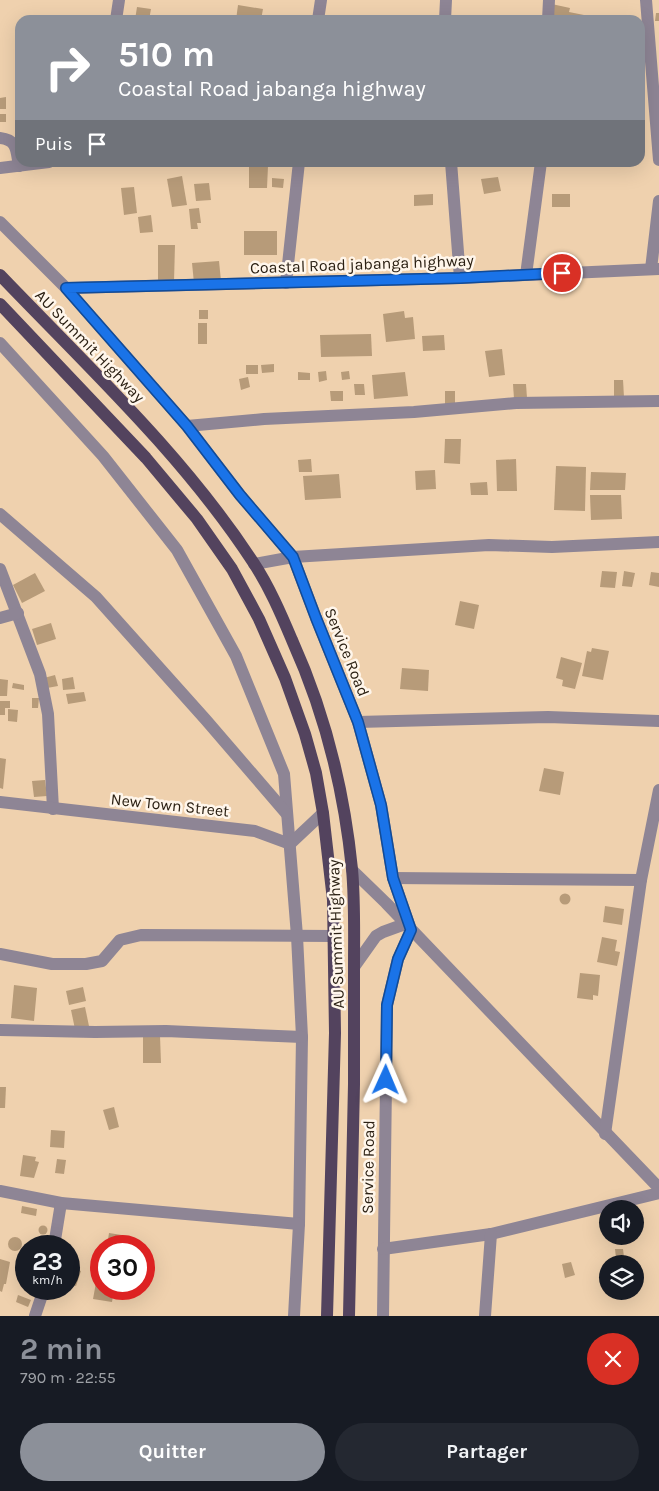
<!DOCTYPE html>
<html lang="fr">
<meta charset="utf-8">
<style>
body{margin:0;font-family:Karla,sans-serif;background:#242831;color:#f1f3f6;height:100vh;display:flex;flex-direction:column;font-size:19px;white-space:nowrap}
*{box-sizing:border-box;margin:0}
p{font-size:16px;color:#9ea1a6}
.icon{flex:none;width:28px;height:28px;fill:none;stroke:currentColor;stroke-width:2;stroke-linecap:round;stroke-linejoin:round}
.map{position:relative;height:1316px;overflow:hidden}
.details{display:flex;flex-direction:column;background:#171b24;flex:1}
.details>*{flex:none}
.top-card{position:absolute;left:15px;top:15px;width:630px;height:152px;border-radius:15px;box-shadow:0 5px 20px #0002;background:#8c9099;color:#fff;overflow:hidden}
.controls{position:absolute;left:599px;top:1200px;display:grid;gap:10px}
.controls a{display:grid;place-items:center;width:45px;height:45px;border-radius:50%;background:#171b24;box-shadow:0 5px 20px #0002;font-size:25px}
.speed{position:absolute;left:15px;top:1235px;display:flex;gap:10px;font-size:25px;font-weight:700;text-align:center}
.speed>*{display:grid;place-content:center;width:65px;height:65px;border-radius:50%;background:#171b24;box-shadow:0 5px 20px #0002;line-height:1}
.speed small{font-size:12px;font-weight:400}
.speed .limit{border:8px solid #d22;background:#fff;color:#111}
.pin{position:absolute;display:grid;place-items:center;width:42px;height:42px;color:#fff;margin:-21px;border:2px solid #fff;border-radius:50%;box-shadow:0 1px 5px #0007}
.me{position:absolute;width:55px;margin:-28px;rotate:1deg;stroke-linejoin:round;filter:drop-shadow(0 0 4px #0008)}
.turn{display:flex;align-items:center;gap:18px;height:105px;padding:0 20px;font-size:22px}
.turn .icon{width:65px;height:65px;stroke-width:2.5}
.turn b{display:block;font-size:35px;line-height:42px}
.then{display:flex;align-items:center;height:48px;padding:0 20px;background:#0003;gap:10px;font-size:19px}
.round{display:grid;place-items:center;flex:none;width:52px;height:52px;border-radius:26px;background:#242831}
.head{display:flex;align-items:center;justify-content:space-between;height:85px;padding:0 20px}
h1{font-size:30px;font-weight:700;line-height:38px;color:#8c9099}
.button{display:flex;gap:10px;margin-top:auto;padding:10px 20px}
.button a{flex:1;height:58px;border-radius:30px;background:#8c9099;color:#fff;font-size:20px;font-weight:700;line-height:58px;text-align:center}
.button a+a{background:#242831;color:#f1f3f6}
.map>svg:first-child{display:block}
.building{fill:#b79b79}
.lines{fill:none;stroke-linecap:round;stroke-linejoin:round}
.minor{stroke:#8e8595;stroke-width:12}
.major{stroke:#53435e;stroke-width:12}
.route-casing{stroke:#114b97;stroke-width:12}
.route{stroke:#1a73e8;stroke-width:9}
.labels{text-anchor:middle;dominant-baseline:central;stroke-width:5;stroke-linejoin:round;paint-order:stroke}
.street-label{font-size:16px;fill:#2b2013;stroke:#fff6eb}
</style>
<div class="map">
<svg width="659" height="1316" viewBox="0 0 659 1316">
<rect width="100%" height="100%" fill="#efd1ae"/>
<g class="building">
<polygon points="547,3 570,8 569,12 584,15 583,20 544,20"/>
<polygon points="238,5 263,9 261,20 236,20"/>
<polygon points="137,7 151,9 149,20 135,20"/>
<polygon points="656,13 659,13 659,21 655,21"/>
<polygon points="6,97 6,109 0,109 0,98"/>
<rect x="0" y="114" width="6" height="8"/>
<polygon points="249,162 265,162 265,166 268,166 267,188 249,188"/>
<polygon points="182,176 187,205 172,207 167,179"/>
<polygon points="498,177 501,191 484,194 481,179"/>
<polygon points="272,178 284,179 283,188 272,187"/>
<polygon points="209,183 211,200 196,201 194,184"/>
<polygon points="134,187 137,213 124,215 121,188"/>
<polygon points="433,194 433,205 414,206 414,195"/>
<rect x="552" y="194" width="18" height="13"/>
<polygon points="199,208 201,223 197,223 198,229 191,229 189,209"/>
<polygon points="151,215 153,232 140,233 138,217"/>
<rect x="244" y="231" width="33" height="24"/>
<polygon points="158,245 175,245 174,282 158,282"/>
<polygon points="219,261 221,281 194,283 192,263"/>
<rect x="199" y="310" width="9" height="9"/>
<polygon points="404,311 405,318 413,317 415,339 386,342 383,314"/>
<rect x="198" y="323" width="9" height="21"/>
<polygon points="371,334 372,356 321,357 320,335"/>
<polygon points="444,335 445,350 423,351 422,336"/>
<polygon points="502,349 505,375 489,377 485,351"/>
<polygon points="274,364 274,372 262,373 261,365"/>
<rect x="246" y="365" width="12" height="9"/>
<polygon points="326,371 327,380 319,382 318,372"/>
<polygon points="349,371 350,379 342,380 341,372"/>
<polygon points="298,372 310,373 310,380 298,380"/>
<polygon points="405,372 408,396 374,399 372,375"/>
<polygon points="248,377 250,387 241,390 239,379"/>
<polygon points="614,380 623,380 624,397 614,397"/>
<polygon points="354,384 364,384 365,395 355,395"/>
<polygon points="513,384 526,384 527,398 514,399"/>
<polygon points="330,391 343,391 343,401 331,401"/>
<rect x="445" y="391" width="10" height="13"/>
<polygon points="445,439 461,439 460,464 444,463"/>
<polygon points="311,459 312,472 299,472 298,460"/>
<polygon points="516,459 517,491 497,491 496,460"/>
<polygon points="556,466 586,467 585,511 554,510"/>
<polygon points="435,470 436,489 416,490 415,471"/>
<polygon points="591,472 626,473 625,490 590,490"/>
<polygon points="339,474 341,498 305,500 303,476"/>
<polygon points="487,482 488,495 471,495 470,483"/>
<polygon points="590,495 621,495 622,519 591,520"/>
<polygon points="602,571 617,572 615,588 600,587"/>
<polygon points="624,571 635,573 632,587 622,586"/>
<polygon points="651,572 659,573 659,587 649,585"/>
<polygon points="35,573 45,591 22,603 13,585"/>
<polygon points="460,601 479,605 474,629 455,625"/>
<polygon points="51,623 56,639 37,645 32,629"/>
<polygon points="592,648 609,651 603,680 582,676 587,651 591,652"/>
<polygon points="561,657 582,663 575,689 562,686 563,680 556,678"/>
<polygon points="402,668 429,670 428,691 400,689"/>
<polygon points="55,675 58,686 47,688 44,678"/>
<polygon points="73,677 75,689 63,690 62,679"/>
<polygon points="0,679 8,680 7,696 0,696"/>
<polygon points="13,683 24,685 24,690 12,688"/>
<polygon points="84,692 86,701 68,704 66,694"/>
<polygon points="32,698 39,698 38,708 32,708"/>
<polygon points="0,701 10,701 10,708 5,708 5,715 0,715"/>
<polygon points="8,709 18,710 17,722 8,721"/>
<polygon points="0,758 6,759 3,789 0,788"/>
<polygon points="544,768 564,772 560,795 539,791"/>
<polygon points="45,780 47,796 34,797 32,781"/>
<circle cx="565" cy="899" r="5.5"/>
<polygon points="605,906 624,909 622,925 603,922"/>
<polygon points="602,937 617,940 615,951 620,952 617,966 597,962"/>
<polygon points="580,973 600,975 598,996 593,995 593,1000 577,998"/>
<polygon points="14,985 37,988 34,1021 11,1018"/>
<polygon points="83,987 86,1001 69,1005 66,991"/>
<polygon points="85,1007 89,1026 75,1029 71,1010"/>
<polygon points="143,1036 160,1036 161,1063 143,1063"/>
<polygon points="0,1087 6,1087 5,1108 0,1108"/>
<polygon points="114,1107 119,1127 109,1130 103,1110"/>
<polygon points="51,1130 65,1131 64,1148 50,1147"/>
<polygon points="23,1155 36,1157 35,1161 39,1162 34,1178 20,1176"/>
<polygon points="57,1159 66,1160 64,1174 55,1173"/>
<polygon points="22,1206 37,1209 36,1216 21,1213"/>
<circle cx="43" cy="1230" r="4.5"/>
<polygon points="109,1233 128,1236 127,1246 107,1246"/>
<circle cx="15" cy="1244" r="7"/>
<polygon points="615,1249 623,1249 624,1257 616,1258"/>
<polygon points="0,1259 10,1262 6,1284 4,1284 2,1292 0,1291"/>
<polygon points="625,1259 627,1264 616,1264 615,1261"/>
<polygon points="571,1262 575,1275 565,1278 562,1264"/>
<polygon points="69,1267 81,1271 76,1286 69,1283"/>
<polygon points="97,1277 101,1278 101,1289 114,1289 112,1302 93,1299"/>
<polygon points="18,1295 31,1300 28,1307 16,1302"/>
</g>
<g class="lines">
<g class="minor">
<polyline points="646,0 659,160"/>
<polyline points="116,20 119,0"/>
<polyline points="318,20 321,0"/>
<polyline points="445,20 446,0"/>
<polyline points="548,20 549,0"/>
<path d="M0,138c18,2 16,13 19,28"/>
<polyline points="451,162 460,278"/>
<polyline points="0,168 49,162"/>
<polyline points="0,222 66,288 187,426 240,495 293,557 316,618 358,722 381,805 393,878 411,930 398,959 387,1005 383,1316"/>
<polyline points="651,269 659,201"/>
<polyline points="526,275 541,162"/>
<polyline points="286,283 299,162"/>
<polyline points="66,288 460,278 659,269"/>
<polyline points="0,343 103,456 177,550 236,656 284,774 297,936 302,1037 299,1224 294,1316"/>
<polyline points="187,426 264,419 414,412 516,403 659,401"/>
<polyline points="0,514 96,597 206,720 286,813"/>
<polyline points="254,564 293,557 489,545 552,547 659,542"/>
<polyline points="0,569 40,674 48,714 53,809"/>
<polyline points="0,618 18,613"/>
<polyline points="358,722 548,717 659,721"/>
<polyline points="0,802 255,831 290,844 323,813"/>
<polyline points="352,870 386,903 659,1188"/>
<polyline points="393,878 641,880"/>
<polyline points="0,954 52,964 86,964 102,961 120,940 141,935 333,936"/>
<polyline points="354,967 376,936 383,932 405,924"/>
<polyline points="0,1030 95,1032 166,1031 302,1037"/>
<polyline points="605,1134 641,880 659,790"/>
<polyline points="0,1191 61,1203 299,1224"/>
<polyline points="54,1246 61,1203"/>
<polyline points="383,1249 491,1234 659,1193"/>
<polyline points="35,1316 44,1289"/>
<polyline points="485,1316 491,1234"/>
</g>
<g class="major">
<path d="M0,275c88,92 183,180 253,287 16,24 28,52 39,78 33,73 52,149 60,229 3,33 2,66 2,99 0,38 0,77 0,116 -2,77 -3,155 -5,232"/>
<polyline points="0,304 146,458 197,519 232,569 259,619 285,678 305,734 316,773 323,813 333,900 335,1033 327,1316"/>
</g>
</g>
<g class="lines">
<defs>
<polyline id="route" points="386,1080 387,1005 398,959 411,930 393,878 381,805 358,722 316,618 293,557 240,495 187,426 66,288 460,278 562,273"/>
</defs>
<use href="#route" class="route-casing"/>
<use href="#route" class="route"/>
</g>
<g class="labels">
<g class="street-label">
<text transform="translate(362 264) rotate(-2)">Coastal Road jabanga highway</text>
<text transform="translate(90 346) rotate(46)">AU Summit Highway</text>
<text transform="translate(347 652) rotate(68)">Service Road</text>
<text transform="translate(170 805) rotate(6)">New Town Street</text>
<text transform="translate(336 934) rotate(-92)">AU Summit Highway</text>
<text transform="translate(368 1167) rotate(-89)">Service Road</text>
</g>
</g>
</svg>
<div class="controls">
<a><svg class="icon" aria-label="sound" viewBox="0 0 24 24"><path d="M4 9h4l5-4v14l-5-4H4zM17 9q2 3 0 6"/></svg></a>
<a><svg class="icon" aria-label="layers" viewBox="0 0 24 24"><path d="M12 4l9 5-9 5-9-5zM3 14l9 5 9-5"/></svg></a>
</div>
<div class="speed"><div>23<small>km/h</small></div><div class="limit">30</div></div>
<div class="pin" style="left:562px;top:273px;background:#d93025"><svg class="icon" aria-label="arrive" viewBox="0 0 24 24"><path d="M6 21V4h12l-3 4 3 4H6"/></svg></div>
<svg class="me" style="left:386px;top:1080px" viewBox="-20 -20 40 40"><path d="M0-17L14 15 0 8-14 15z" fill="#1a73e8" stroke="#fff" stroke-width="4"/></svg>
<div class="top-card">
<div class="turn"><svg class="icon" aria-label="right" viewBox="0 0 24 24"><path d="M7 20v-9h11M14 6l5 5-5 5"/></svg><div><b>510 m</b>Coastal Road jabanga highway</div></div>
<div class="then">Puis<svg class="icon" aria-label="arrive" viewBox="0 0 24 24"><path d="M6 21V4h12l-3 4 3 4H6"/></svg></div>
</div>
</div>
<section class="details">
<div class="head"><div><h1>2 min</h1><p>790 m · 22:55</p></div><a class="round" style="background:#d93025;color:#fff"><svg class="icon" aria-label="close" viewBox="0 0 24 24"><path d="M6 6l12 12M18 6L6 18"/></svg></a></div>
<div class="button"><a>Quitter</a><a>Partager</a></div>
</section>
